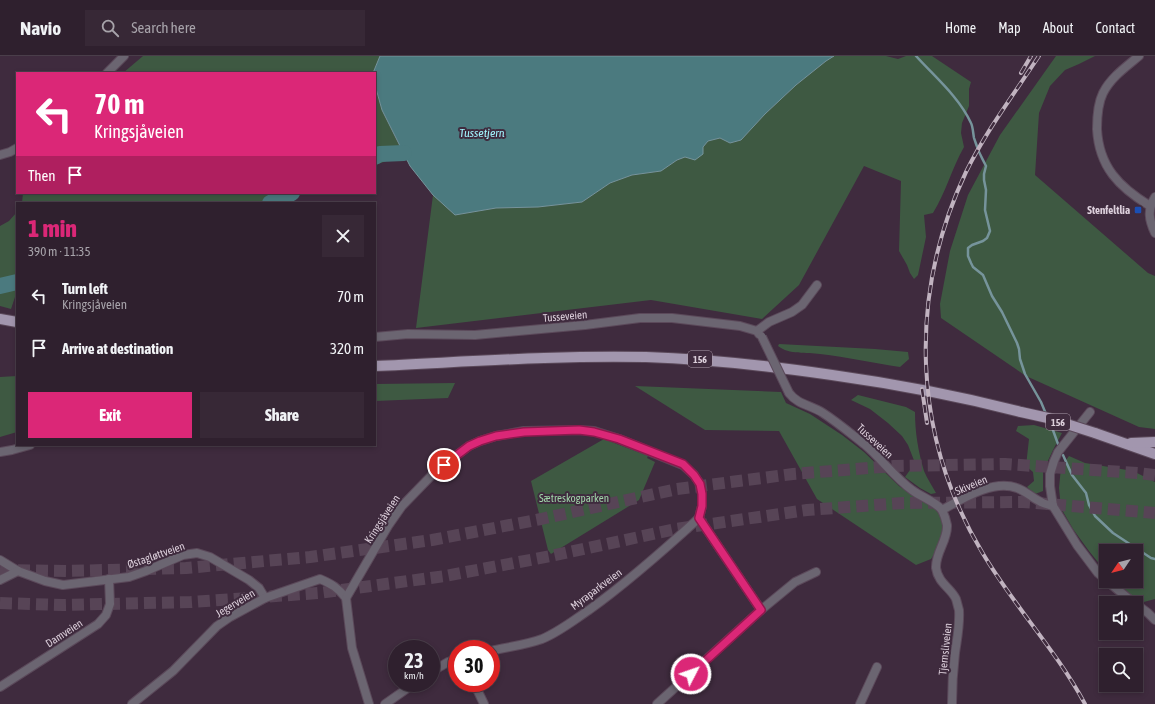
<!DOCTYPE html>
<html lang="en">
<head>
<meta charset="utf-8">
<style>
  :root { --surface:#2f202e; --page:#372836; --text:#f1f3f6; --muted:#a7a3aa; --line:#4a3e4a; --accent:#db2777 }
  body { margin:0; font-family:"Asap Condensed",sans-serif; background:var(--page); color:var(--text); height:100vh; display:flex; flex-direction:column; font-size:15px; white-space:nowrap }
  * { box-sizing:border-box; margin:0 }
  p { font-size:13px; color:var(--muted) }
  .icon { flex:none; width:22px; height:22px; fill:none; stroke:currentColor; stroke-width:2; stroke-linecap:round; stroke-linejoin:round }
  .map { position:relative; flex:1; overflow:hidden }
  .drawer { position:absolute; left:16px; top:146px; width:360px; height:244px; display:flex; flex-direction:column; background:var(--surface); border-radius:0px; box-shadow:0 2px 6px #0003,0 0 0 1px var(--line) }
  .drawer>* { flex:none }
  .guide { position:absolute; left:16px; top:16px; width:360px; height:122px; border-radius:0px; box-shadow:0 2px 6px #0003,0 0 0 1px var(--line); background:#db2777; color:#fff; overflow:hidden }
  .needle { width:26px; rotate:235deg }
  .fabs { position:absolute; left:1099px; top:488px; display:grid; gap:8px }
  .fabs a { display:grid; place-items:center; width:44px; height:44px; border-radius:0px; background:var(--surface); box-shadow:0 2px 6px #0003,0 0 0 1px var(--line); font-size:20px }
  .speed { position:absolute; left:388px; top:584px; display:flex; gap:8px; font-size:20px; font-weight:700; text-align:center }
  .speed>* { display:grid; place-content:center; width:52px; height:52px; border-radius:50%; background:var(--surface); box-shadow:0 2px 6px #0003,0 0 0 1px var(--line); line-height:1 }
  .speed small { font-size:10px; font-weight:400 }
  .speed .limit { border:6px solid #d22; background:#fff; color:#111 }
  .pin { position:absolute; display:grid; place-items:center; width:34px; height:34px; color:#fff; margin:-17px; border:2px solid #fff; border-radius:50%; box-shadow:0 1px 4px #0007 }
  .me { position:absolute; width:44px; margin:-22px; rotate:49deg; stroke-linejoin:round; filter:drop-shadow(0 0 3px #0008) }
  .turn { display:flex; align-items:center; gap:14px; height:84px; padding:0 12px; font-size:18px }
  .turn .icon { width:52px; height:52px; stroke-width:2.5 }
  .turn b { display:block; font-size:28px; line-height:34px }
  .then { display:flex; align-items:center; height:38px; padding:0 12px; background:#0003; gap:8px; font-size:15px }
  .round { display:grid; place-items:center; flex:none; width:42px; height:42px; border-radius:0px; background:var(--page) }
  .summary { display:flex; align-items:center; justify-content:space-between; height:68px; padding:0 12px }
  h1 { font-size:24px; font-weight:800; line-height:30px; color:var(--accent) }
  .button { display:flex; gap:8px; margin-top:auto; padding:8px 12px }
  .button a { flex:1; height:46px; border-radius:0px; background:var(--accent); color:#fff; font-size:16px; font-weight:800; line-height:46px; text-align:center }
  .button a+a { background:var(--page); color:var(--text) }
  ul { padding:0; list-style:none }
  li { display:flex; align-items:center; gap:12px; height:52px; padding:0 12px }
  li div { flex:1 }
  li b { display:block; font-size:15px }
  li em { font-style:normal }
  header { display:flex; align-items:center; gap:24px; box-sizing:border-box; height:56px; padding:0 20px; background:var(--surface); border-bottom:1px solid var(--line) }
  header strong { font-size:19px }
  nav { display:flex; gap:22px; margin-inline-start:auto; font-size:14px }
  .search { width:280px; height:36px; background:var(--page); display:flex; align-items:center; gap:10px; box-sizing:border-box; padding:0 14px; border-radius:0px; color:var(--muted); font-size:15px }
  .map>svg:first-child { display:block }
</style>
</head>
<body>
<header>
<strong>Navio</strong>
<div class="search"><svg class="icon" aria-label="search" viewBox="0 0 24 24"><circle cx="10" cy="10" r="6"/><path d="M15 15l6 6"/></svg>Search here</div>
<nav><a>Home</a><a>Map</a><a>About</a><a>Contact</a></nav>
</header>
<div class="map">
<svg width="1155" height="648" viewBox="0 0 1155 648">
  <rect width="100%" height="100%" fill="#3f2b3e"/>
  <!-- green -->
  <g fill="#3e5942">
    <polygon points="143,0 380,0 373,17 123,17"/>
    <path d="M834,0H886L898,3L906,0H932L971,26L969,33V50L962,67L961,77L964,91C952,112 946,136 933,157L924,159L926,181L918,219L914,223L910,217L907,209L899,195L901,125L864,110L799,229L762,263L651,244L416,272L433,139L455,159L496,152L538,151L582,146L610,127L632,119L661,115L677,104L685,101L703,91L708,85L720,82L730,87L741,84L765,58L796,29L826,5Z"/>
    <polygon points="1056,0 1095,0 1079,8 1065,14 1050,30 1039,57 1035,119 1148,217 1155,220 1155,373 1139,371 1026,320 941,262 940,248 950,195 968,139 1000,79"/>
    <polygon points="375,29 382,54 404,99 375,109"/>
    <polygon points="23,137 300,137 272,147 22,147"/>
    <polygon points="17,156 17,240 15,241 11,253 0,250 0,170 9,165"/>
    <path d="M779,288L875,293L908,296L909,303L900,311C874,307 847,301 820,298C807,296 789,299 778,290Z"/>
    <polygon points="17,320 17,376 0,381 0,321"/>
    <polygon points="455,327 448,342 375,345 375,328"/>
    <polygon points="635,330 781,336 786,347 810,358 842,379 864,396 899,430 918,443 932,450 942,461 942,475 938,492 931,503 916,509 817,443 779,375 705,374"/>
    <path d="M858,339L906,351L915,356C915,376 918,395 924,415C927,422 932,430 936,437L931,438L920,432L905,421L915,407L908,389L902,380L888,367L870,353L851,344Z"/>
    <polygon points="1034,369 1062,377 1053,394 1043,415 1043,435 1035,438 1027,431 1034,425 1033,416 1026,410 1029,383 1016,375 1018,370"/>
    <polygon points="604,383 648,400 647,402 655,406 639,444 551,498 548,494 531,425"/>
    <polygon points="1069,400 1085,407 1133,415 1155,426 1155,543 1140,547 1116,525 1136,525 1136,495 1106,495 1106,516 1089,495 1073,473 1061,452 1059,432 1061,411"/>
  </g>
  <!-- water -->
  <polygon fill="#4b7a7f" stroke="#76949b" points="380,0 834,0 826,5 796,29 765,58 741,84 730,87 720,82 708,85 703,91 703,98 695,104 685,101 677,104 661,115 632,119 610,127 582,146 538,151 496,152 455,159 433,139 410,110 382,54 375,29 375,17 373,17"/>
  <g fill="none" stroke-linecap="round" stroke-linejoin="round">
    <!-- stream -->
    <g stroke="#76949b" stroke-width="2.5">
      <path d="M916,0C935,21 959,41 971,67C973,71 973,77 974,82C977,92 981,101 986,110L984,118V124L986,134L985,154L990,175L987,182L983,185L972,189L968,192V200L971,207L973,211L983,219L992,240L1002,256L1017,287L1019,293L1020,303L1025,318L1041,346L1046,358"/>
      <polyline points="1050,366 1058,388"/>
      <polyline points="1063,399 1072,419 1086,437 1089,449 1095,460 1113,477 1151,502 1155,503"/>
    </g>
    <!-- river -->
    <g stroke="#4b7a7f" stroke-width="16">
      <polyline points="375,101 380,98 404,97"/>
      <polyline points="270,147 292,137"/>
      <polyline points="0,230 17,226"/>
    </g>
    <!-- motorway-tunnel -->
    <g stroke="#574456" stroke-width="12" stroke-dasharray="12 6" stroke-linecap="butt">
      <polyline points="0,514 66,515 186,512 310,501 432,484 541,463 677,433 793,418 894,410 1005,408 1138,417 1155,419"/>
      <polyline points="0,547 63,549 191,546 319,537 445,520 551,500 676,473 807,454 903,447 1023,446 1155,457"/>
    </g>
    <defs>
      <g id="minor">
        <path d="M1139,0C1126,11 1111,21 1103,37C1098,47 1097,62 1097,73C1099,111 1119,131 1150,150"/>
        <polyline points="107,17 124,0"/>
        <polyline points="0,99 10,96 17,92"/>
        <path d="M1155,141C1147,154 1149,164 1155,177"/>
        <polyline points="759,278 757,275 769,266 792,256 802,249 817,229"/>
        <polyline points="375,281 408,278 475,279 585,269 640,262 672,262 740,270 757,275"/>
        <path d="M789,337C798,349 811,349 823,357C837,366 850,377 864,388C881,402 894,421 912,434C921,441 935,445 942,454C944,458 946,464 947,469C948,484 935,497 936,512C938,527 951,532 956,543C957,546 958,551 959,554C960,569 957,583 955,597C953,614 952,631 952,648"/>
        <polyline points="1090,356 1058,396 1054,405 1050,418 1050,430 1053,450 1077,489 1098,517 1106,524"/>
        <polyline points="0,396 12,394 30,389"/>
        <path d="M942,454C962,443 993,423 1017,432C1026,435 1032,442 1041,446C1044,448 1049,449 1053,450"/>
        <polyline points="0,504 18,515 45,525 63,529 129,521 146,515 183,499 197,497 210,501 249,524 259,532 265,542"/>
        <polyline points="0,524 18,515"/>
        <polyline points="1107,525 1134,547"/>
        <polyline points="1136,548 1148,557 1155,564"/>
        <path d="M491,595C508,591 525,589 542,583C559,576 574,564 589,554C628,526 664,494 699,462"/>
        <polyline points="431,616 448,606 457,603"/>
        <polyline points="474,627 484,648"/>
        <polyline points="0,631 98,568 106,559 110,548 109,523"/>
        <path d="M132,648L173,615L217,570L230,561L265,542L320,523C332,528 338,532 346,542"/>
        <polyline points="369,648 352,592 346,542 388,470 402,450 432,419 457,399 469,390 480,385 496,380 524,375 579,374 594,375 619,383 683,409 694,419 700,428 702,438 702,450 699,462 761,554"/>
        <polyline points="385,648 415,627"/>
        <polyline points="657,648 761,554 795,526 816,516"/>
        <polyline points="860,648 877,611"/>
      </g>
      <g id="primary">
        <polyline points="0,263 17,266"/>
        <path d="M375,310C465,306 556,299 646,301C709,303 770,310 832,319C896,328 959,340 1021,356"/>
        <polyline points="1095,377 1155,398"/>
        <polyline points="1131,387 1155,386"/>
      </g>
    </defs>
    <!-- minor casing -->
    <use href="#minor" stroke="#5b495a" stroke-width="10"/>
    <!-- primary casing -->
    <use href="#primary" stroke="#5b495a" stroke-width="12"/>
    <!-- minor -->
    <use href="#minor" stroke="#6b6571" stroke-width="8"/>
    <!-- primary -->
    <use href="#primary" stroke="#a296ae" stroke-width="10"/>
    <defs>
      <g id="rail">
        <path d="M1039,0C1014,38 986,75 966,116C908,239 912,379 982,496C1013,549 1056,594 1085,648"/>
        <polyline points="1021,17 1031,0"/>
        <polyline points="922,333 927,367"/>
      </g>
    </defs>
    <!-- rail casing -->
    <use href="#rail" stroke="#c1b3c0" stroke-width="4"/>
    <!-- rail -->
    <use href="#rail" stroke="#3f2b3e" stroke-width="2.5" stroke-dasharray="8" stroke-linecap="butt"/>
    <defs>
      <polyline id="minor-bridge" points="762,281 789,337"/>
      <polyline id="primary-bridge" points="1021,356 1048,362 1095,377"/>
    </defs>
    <!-- minor-bridge casing -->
    <use href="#minor-bridge" stroke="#5b495a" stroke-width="10" stroke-linecap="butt"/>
    <!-- primary-bridge casing -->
    <use href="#primary-bridge" stroke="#5b495a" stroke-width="12" stroke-linecap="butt"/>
    <!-- minor-bridge -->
    <use href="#minor-bridge" stroke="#6b6571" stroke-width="8"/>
    <!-- primary-bridge -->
    <use href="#primary-bridge" stroke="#a296ae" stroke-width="10"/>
  </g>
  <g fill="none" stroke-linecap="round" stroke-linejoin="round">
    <defs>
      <polyline id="route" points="444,409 469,390 480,385 496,380 524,376 579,374 594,376 619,383 683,408 694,419 700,428 702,438 702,450 699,462 761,554 691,618"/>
    </defs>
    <!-- route casing -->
    <use href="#route" stroke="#8e194d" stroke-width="10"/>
    <!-- route -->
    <use href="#route" stroke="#db2777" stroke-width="7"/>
  </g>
  <!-- markers -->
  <rect fill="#1a4fb4" stroke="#3f2b3e" stroke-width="1.5" x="1134" y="150" width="8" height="8" rx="2"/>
  <g text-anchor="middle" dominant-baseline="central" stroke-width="4" stroke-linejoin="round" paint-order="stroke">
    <!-- shield labels -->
    <g fill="#3f2b3e" stroke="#ad9eac" stroke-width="1">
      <rect x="688" y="295" width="24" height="16" rx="3"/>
      <rect x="1046" y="358" width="24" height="16" rx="3"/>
    </g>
    <g font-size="10" font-weight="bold" fill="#dccfdb">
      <text x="700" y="303">156</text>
      <text x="1058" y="366">156</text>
    </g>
    <!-- poi labels -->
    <g font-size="11" font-weight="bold" fill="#dccfdb" stroke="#3f2b3e" text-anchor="end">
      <text x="1130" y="154">Stenfeltlia</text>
    </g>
    <!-- street labels -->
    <g font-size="11" fill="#dccfdb" stroke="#3f2b3e">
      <text transform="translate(565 260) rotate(-5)">Tusseveien</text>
      <text transform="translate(875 385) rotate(43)">Tusseveien</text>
      <text transform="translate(971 429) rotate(-23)">Skiveien</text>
      <text transform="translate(382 463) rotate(-57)">Kringsjåveien</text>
      <text transform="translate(156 499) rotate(-19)">Østagløttveien</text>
      <text transform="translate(596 533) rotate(-37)">Myraparkveien</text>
      <text transform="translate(235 547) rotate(-31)">Jegerveien</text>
      <text transform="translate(64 577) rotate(-33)">Damveien</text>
      <text transform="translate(945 593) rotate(-84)">Tjernsliveien</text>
    </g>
    <!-- park labels -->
    <g font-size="11" fill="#a0d5a9" stroke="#3f2b3e">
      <text x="574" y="442">Sætreskogparken</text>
    </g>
    <!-- water labels -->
    <g font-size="12" font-style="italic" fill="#a1f5fe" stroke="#3f2b3e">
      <text x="482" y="77">Tussetjern</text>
    </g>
  </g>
</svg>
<div class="fabs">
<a><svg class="needle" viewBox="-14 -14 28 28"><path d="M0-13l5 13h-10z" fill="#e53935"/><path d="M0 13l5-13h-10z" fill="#a7a3aa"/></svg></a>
<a><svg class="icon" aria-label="sound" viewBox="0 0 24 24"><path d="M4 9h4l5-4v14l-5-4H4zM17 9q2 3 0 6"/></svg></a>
<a><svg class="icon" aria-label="search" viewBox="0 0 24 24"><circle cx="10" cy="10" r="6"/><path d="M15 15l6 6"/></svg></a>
</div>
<div class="speed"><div>23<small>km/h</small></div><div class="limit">30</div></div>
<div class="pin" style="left:444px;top:409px;background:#d93025"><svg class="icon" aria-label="arrive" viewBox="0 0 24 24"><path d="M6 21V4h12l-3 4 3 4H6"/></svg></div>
<svg class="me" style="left:691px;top:618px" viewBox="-20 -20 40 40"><circle r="17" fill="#db2777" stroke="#fff" stroke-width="3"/><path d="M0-11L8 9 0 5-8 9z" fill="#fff"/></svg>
<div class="guide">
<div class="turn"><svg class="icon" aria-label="left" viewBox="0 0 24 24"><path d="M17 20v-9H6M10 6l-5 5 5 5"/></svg><div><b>70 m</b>Kringsjåveien</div></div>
<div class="then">Then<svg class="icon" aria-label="arrive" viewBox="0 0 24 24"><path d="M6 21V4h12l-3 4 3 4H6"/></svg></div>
</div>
<section class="drawer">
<div class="summary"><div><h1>1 min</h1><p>390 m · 11:35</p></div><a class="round"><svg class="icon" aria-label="close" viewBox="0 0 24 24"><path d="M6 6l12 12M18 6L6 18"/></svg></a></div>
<ul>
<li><svg class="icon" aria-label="left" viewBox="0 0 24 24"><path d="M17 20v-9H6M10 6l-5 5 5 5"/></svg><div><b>Turn left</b><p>Kringsjåveien</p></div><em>70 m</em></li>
<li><svg class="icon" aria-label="arrive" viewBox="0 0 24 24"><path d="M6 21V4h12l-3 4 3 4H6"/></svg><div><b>Arrive at destination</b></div><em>320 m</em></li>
</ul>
<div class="button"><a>Exit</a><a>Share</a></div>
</section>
</div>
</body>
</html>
